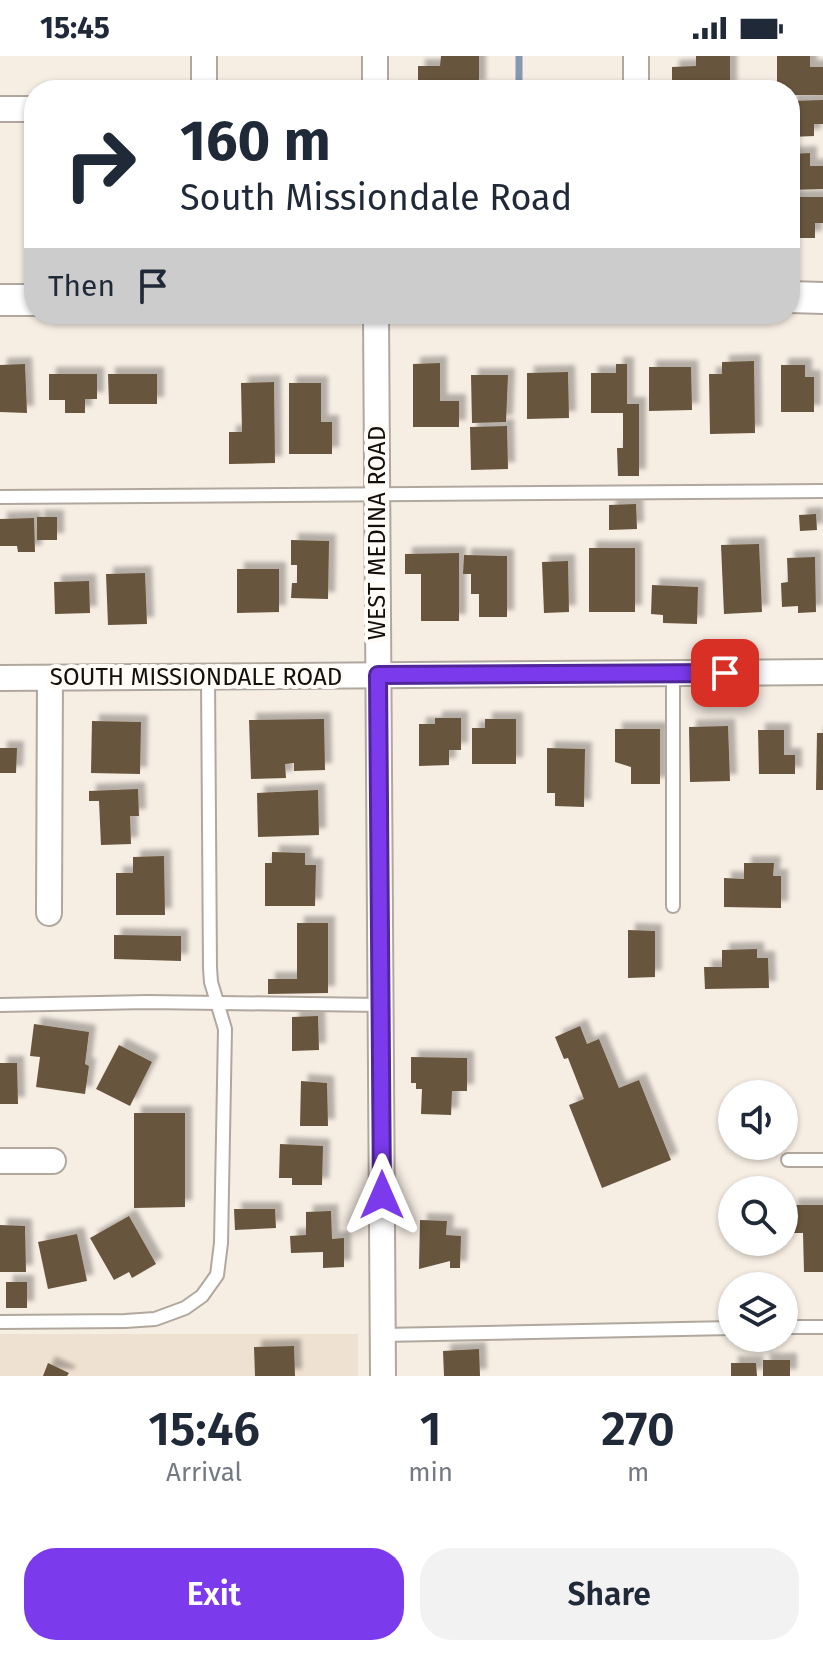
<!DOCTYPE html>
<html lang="en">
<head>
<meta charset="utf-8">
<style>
  :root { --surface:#fff; --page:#f2f2f3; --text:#1f2937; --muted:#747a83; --accent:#7c3aed }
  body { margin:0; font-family:"Fira Sans",sans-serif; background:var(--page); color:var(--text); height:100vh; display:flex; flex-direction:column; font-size:30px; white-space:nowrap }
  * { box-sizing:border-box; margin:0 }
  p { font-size:26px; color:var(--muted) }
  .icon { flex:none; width:44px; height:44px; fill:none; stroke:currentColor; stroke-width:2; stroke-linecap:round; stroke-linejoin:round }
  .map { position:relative; height:1320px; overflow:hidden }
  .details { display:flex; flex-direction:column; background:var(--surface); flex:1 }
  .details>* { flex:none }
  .top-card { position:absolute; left:24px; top:24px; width:776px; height:244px; border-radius:32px; box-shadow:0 2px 6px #0004; background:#fff; color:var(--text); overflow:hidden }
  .tools { position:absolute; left:718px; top:1024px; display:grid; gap:16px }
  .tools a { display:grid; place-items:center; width:80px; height:80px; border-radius:50%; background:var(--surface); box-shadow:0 2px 6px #0004; font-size:40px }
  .pin { position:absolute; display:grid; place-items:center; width:68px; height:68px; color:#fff; margin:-34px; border-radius:16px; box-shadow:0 4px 12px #0006 }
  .me { position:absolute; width:88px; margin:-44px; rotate:0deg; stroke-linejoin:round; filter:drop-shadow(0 0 6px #0008) }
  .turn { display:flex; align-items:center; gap:28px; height:168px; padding:0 24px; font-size:36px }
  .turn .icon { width:104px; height:104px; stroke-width:2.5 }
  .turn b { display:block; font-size:56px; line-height:68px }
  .then { display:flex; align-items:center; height:76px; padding:0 24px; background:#0003; gap:16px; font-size:30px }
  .eta { display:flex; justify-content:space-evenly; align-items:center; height:136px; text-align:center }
  .eta b { font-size:48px; font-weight:600; line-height:56px }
  .button { display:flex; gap:16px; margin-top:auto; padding:16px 24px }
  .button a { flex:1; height:92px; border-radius:32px; background:var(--accent); color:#fff; font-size:32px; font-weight:600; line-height:92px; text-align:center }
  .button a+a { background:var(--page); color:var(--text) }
  .status { display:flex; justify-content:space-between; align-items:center; height:56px; padding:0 40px; background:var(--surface); direction:ltr }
  .status svg { height:22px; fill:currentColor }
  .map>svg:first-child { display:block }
</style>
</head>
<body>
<div class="status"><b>15:45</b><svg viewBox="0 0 49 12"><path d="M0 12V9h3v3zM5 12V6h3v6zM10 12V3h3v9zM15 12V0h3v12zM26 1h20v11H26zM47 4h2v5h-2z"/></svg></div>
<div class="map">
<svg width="823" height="1320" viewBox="0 0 823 1320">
  <defs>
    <filter id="shadow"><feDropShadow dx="7" dy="-7" stdDeviation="2" flood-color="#0004"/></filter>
  </defs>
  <rect width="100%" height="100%" fill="#f6ede3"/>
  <!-- built -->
  <rect fill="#efe1d1" x="0" y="1278" width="358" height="42"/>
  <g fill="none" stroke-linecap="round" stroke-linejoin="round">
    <!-- stream -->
    <polyline stroke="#8797b2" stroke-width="7" points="519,0 519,34"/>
  </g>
  <!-- building -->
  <g fill="#68543c" filter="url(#shadow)">
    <polygon points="441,0 479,0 479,32 418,30 418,10 440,10"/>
    <polygon points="696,0 730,0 730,33 672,33 672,11 696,10"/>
    <polygon points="777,0 810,0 810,11 823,11 823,39 790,39 790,34 777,34"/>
    <polygon points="823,44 823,68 814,68 814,80 790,81 790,45"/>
    <polygon points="810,97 810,110 823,110 823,133 790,134 790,98"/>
    <polygon points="790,141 823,141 823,167 815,167 815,182 790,182"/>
    <polygon points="754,305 755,377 710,378 709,318 722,318 722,306"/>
    <polygon points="440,307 440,345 459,345 459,371 413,371 413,308"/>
    <polygon points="25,308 27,357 0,356 0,309"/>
    <polygon points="616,308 627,308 627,348 639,348 639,420 618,420 617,392 623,392 623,357 591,357 591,317 616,317"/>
    <polygon points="781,309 805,309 805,321 814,321 814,356 781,356"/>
    <polygon points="649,311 691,311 692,354 649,355"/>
    <polygon points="568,316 569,362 527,363 527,317"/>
    <polygon points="49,318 97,318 97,343 85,343 85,357 65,357 65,344 49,344"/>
    <polygon points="108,318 157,318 157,348 109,348"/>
    <polygon points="471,319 508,319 506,366 472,367"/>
    <polygon points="274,326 275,407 229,408 229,376 242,376 241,327"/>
    <polygon points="289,327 321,327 321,366 332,366 332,398 289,398"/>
    <polygon points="507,370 508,413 471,414 470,371"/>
    <polygon points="636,448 637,473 609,474 609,449"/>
    <polygon points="816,458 817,474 800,475 799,459"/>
    <rect x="37" y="461" width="20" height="23"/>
    <polygon points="34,462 35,496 18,496 17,490 0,490 0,463"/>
    <polygon points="291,484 329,485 328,543 291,542 292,527 297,527 297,509 291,509"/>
    <polygon points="759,488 762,556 724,558 721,489"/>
    <rect x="589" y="492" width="46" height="64"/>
    <polygon points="459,497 459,565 421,565 421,518 405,518 405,498"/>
    <polygon points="464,499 507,500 507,561 479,561 479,538 471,538 471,518 463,518"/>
    <polygon points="815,501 816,556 798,557 798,550 782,551 781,527 788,526 787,502"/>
    <polygon points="568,505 569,556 544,557 542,506"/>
    <polygon points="237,513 279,513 279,556 237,557"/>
    <polygon points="145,517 147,568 108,569 106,518"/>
    <polygon points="89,525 90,557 55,558 54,526"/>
    <polygon points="652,529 698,531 697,568 663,567 663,559 651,558"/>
    <polygon points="435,662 461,662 461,694 449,694 449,709 419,710 419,668 435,668"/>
    <polygon points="324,663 325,714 294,715 294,707 285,708 286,722 251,723 249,664"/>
    <polygon points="485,663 516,663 516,708 472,708 472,672 485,672"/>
    <polygon points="92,665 141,666 140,718 91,717"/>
    <polygon points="728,670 730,725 690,726 689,671"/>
    <polygon points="615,673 660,673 660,728 631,728 631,711 615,706"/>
    <polygon points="758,674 784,674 784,699 795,699 795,718 759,718"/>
    <polygon points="817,677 823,677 823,734 816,734"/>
    <polygon points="0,692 17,692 16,717 0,717"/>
    <polygon points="547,692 585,693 584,751 555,750 555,737 547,737"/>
    <polygon points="138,733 139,760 130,760 131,788 101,789 99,745 89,745 89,735"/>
    <polygon points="318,734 319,779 258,781 257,737"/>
    <polygon points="272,796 305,797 305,809 316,809 315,850 265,850 265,807 272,807"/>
    <polygon points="164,800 165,859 116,859 116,817 133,817 133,801"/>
    <polygon points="744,807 774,807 773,820 781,820 781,852 724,851 724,822 744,823"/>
    <polygon points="297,867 328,867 328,937 268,938 268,923 297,923"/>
    <polygon points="628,874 655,875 655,921 628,922"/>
    <polygon points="114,879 181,880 181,905 114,903"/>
    <polygon points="757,893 757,902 768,902 769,932 705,933 704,911 722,911 722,894"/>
    <polygon points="318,960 319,994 292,995 292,961"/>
    <polygon points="34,968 89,976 85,1008 89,1010 85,1038 36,1031 40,1001 30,1000"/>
    <polygon points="580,970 587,988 599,983 619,1032 639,1024 671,1104 602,1132 569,1049 584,1043 568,1002 564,1003 555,981"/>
    <polygon points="119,989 152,1006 130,1050 96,1033"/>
    <polygon points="411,1001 467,1002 467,1035 452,1035 451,1059 421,1058 422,1033 416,1033 416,1027 411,1027"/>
    <polygon points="0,1007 17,1007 18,1048 0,1048"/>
    <polygon points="301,1025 327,1027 328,1070 300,1070"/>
    <polygon points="134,1057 185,1057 185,1151 134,1152"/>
    <polygon points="280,1088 323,1090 322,1129 292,1129 292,1122 279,1122"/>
    <polygon points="791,1149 823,1149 823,1216 804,1216 803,1177 791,1177"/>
    <polygon points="234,1153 275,1153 276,1172 235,1174"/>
    <polygon points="331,1155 332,1183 344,1182 344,1211 323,1212 323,1196 291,1197 290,1180 306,1179 306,1156"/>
    <polygon points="129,1160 156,1208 132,1222 129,1216 114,1224 90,1182"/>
    <polygon points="420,1164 447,1165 446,1179 461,1180 460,1212 450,1212 450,1205 419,1213"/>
    <polygon points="0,1169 25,1170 26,1216 0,1216"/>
    <polygon points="77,1178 87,1225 48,1233 38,1186"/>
    <rect x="6" y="1226" width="21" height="26"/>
    <polygon points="294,1290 295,1320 255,1320 254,1291"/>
    <polygon points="479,1293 480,1320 444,1320 443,1295"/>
    <rect x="763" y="1304" width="27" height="16"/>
    <polygon points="48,1307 69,1317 67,1320 43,1320"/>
    <polygon points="731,1307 756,1307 757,1320 731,1320"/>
  </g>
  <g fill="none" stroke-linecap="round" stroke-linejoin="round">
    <defs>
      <g id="service">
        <polyline points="0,441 823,435"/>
        <polyline points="673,617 673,850"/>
        <polyline points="0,949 147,946 381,949"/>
        <polyline points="788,1104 823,1104"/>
        <polyline points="0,1266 125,1265 155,1263 166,1259 185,1252 202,1240 217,1219 221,1187 225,973 211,926 210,912 208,621"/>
        <polyline points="784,1271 823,1271"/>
        <polyline points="383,1279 732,1272"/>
      </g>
      <g id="minor">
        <polyline points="204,0 204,34"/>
        <polyline points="375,0 375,34"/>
        <polyline points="636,0 636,34"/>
        <polyline points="0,53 34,53"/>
        <polyline points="376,258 383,1320"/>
        <polyline points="0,622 823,616"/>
        <polyline points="49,857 50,622"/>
        <polyline points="0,1105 53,1105"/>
      </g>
      <g id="tertiary">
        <polyline points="790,241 823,242"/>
        <polyline points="0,244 34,244"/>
      </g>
    </defs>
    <!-- service casing -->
    <use href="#service" stroke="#b0a89e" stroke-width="16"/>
    <!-- minor casing -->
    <use href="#minor" stroke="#b0a89e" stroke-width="28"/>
    <!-- tertiary casing -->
    <use href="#tertiary" stroke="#b0a89e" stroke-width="34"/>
    <!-- service -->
    <use href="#service" stroke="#fff" stroke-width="12"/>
    <!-- minor -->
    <use href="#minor" stroke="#fff" stroke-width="24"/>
    <!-- tertiary -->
    <use href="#tertiary" stroke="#fff" stroke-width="30"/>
  </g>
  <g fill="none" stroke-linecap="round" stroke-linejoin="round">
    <defs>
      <polyline id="route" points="382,1139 378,619 725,617"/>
    </defs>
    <!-- route casing -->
    <use href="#route" stroke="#51269a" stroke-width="20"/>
    <!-- route -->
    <use href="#route" stroke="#7c3aed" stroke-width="14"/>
  </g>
  <g text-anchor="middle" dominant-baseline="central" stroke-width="8" stroke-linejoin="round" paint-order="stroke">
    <!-- street labels -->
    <g font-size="24" fill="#120f0c" stroke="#fffbf7">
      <text transform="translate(377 477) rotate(-90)">WEST MEDINA ROAD</text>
      <text x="196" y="621">SOUTH MISSIONDALE ROAD</text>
    </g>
  </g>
</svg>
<div class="tools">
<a><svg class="icon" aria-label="sound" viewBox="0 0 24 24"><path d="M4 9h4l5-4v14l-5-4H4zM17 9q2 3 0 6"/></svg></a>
<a><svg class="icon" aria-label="search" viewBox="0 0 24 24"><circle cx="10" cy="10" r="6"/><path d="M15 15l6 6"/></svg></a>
<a><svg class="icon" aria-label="layers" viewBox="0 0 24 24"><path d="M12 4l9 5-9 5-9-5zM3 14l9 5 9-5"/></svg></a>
</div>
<div class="pin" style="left:725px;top:617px;background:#d93025"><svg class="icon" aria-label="arrive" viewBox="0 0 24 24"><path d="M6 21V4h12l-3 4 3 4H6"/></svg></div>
<svg class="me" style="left:382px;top:1139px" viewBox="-20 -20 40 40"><path d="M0-17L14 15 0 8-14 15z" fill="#7c3aed" stroke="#fff" stroke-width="4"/></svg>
<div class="top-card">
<div class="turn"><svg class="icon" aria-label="right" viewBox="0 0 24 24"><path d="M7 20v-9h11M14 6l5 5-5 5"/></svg><div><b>160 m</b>South Missiondale Road</div></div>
<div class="then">Then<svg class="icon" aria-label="arrive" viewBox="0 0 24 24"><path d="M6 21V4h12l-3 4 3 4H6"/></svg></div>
</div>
</div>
<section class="details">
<div class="eta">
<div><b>15:46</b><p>Arrival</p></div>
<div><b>1</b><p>min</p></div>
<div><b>270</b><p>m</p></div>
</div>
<div class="button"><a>Exit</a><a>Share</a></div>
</section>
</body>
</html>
